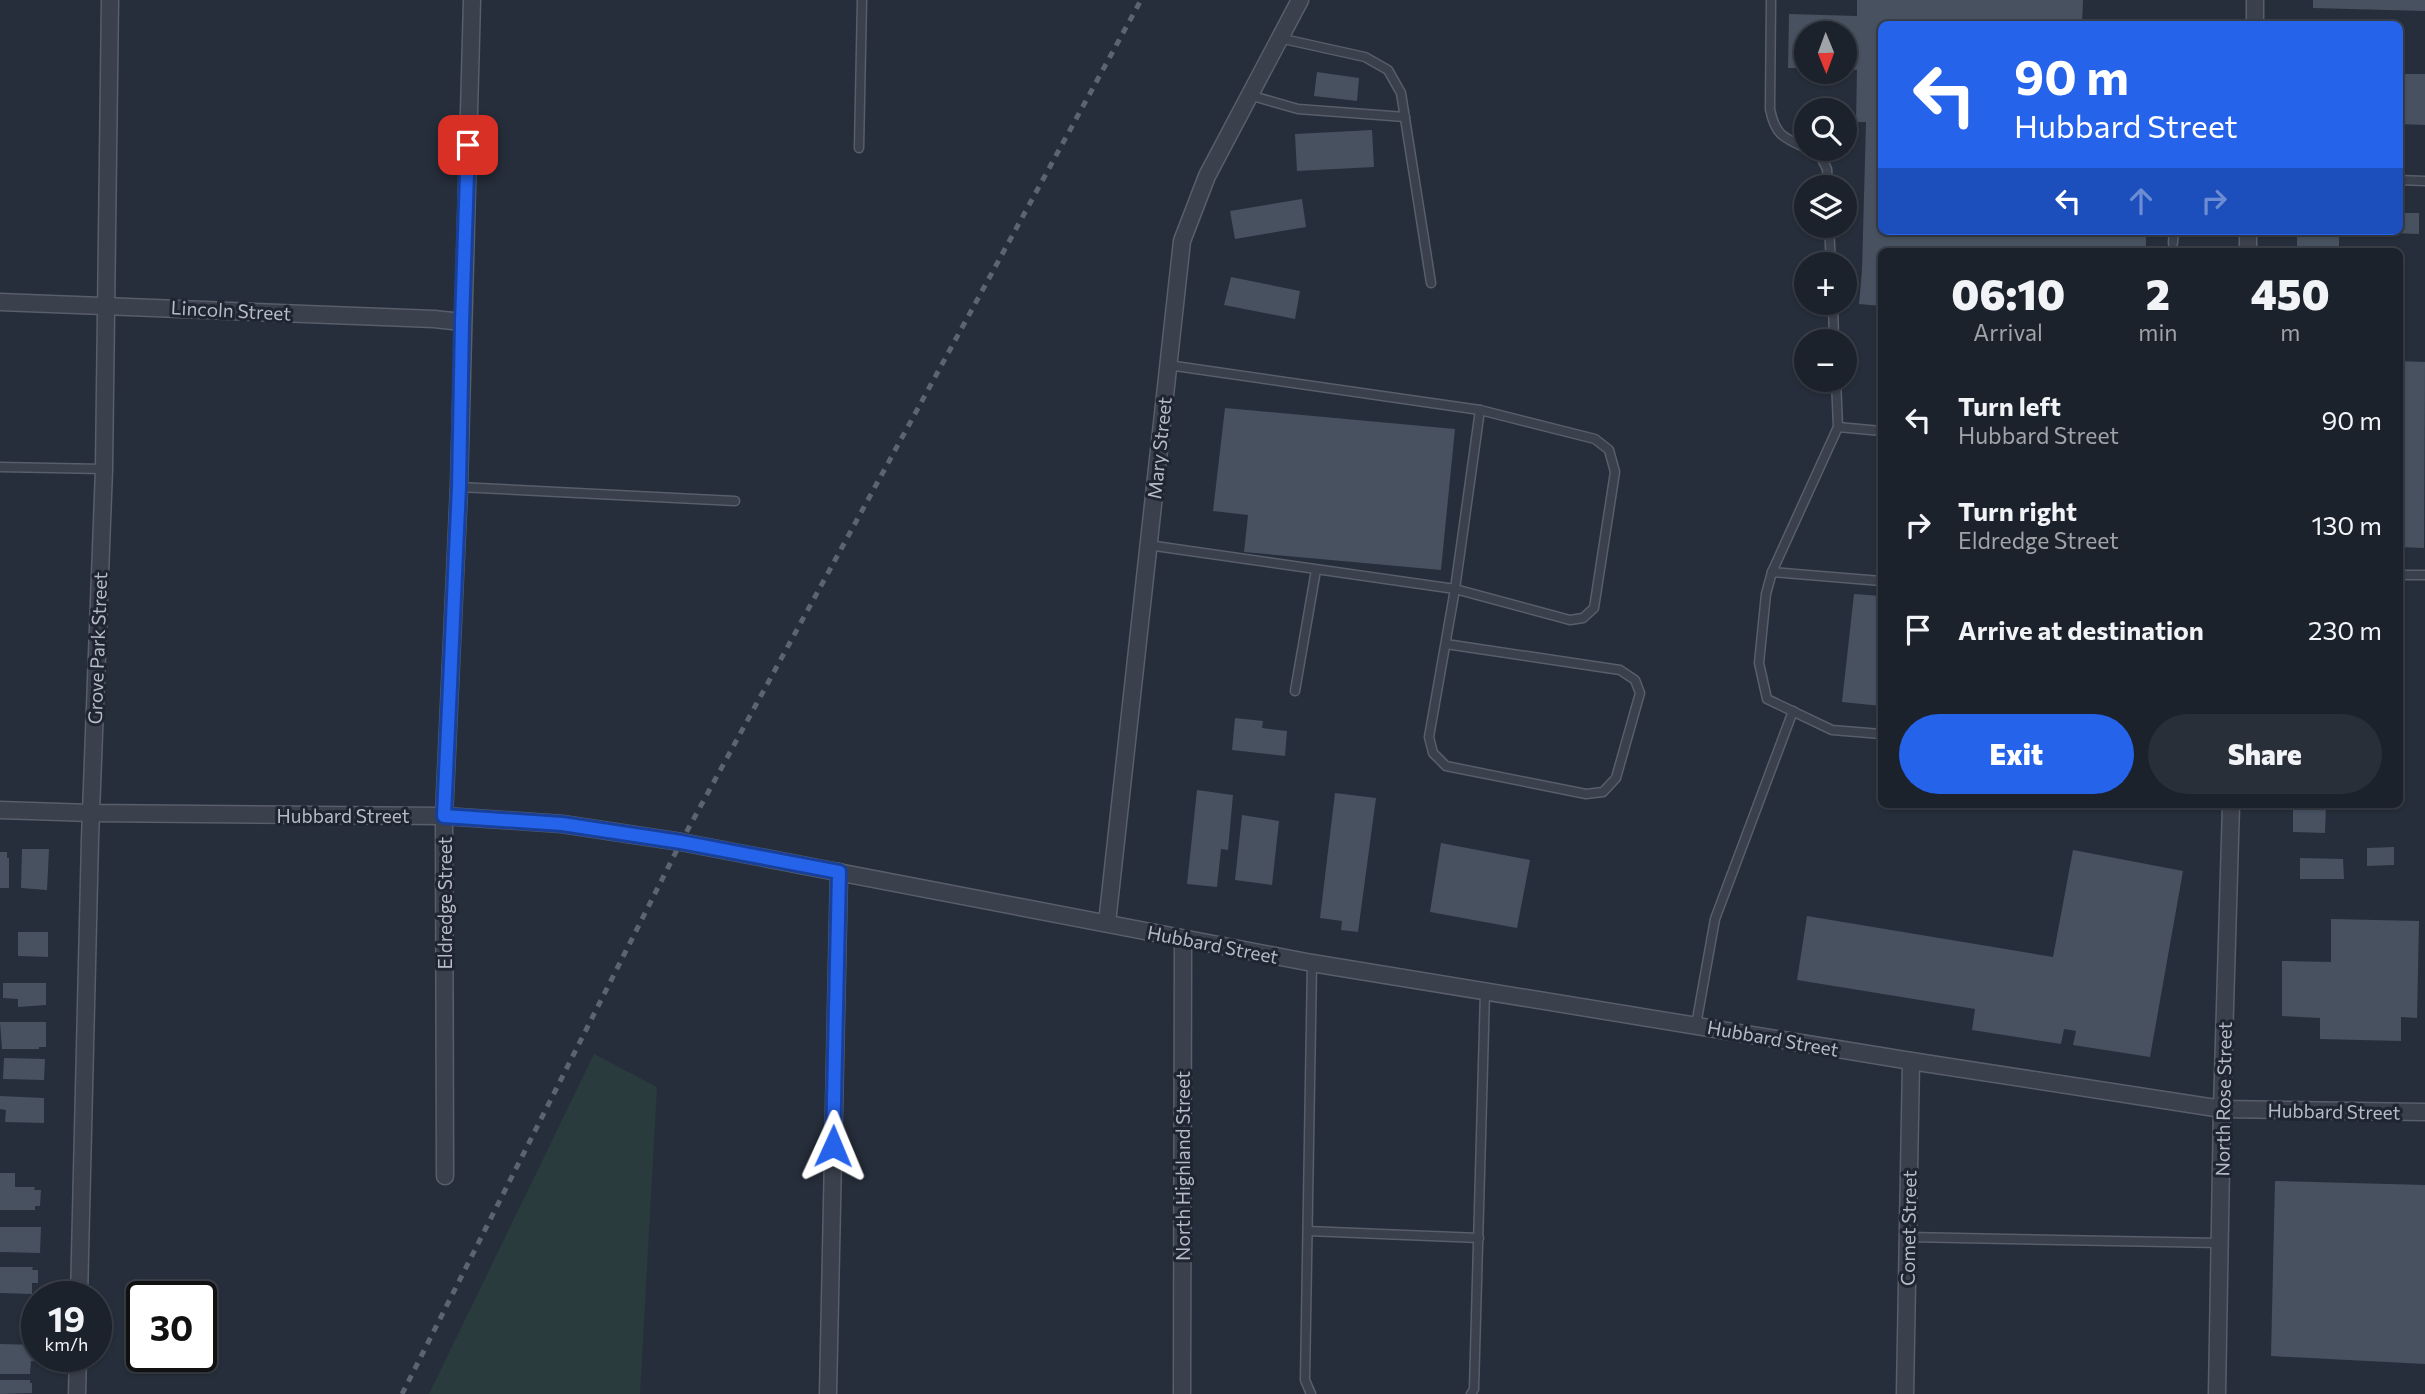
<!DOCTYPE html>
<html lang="en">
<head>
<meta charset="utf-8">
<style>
  :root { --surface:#1c222c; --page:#292f38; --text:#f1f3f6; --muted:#a0a4a9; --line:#3a3f48; --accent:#2563eb }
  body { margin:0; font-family:Commissioner,sans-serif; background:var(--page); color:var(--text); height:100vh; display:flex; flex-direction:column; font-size:26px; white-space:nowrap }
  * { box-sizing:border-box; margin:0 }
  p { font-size:23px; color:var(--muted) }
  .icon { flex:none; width:38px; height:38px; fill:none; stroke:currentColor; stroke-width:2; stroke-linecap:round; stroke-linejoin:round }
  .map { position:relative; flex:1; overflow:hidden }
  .panel { position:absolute; left:1878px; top:248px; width:525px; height:560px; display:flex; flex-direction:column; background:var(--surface); border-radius:10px; box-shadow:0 2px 5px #0004,0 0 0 2px var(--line) }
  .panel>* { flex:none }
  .hud { position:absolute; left:1878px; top:21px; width:525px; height:214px; border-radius:10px; box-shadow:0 2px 5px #0004,0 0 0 2px var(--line); background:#2563eb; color:#fff; overflow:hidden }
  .needle { width:46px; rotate:179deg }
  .controls { position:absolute; left:1794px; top:21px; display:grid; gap:14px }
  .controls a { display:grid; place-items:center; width:63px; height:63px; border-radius:50%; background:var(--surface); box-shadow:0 2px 5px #0004,0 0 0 2px var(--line); font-size:35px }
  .speed { position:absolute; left:21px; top:1281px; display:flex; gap:14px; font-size:35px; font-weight:700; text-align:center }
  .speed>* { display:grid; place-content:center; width:91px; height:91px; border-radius:50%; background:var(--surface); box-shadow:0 2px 5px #0004,0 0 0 2px var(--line); line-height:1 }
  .speed small { font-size:18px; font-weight:400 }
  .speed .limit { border:4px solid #111; border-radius:10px; background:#fff; color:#111 }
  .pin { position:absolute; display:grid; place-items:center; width:60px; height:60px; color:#fff; margin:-30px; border-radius:14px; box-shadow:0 4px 10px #0006 }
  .me { position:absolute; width:77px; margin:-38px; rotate:1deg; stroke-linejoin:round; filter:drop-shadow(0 0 5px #0008) }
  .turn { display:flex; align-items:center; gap:24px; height:147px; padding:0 21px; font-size:32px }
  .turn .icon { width:91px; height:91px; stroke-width:2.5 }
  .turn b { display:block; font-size:49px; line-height:60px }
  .lanes { display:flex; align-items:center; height:66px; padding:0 21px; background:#0003; justify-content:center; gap:35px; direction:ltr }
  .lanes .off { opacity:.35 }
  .eta { display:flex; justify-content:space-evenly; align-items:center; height:119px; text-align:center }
  .eta b { font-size:42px; font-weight:800; line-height:49px }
  .action { display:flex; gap:14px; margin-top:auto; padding:14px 21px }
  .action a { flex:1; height:80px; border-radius:42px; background:var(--accent); color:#fff; font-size:28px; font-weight:800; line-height:80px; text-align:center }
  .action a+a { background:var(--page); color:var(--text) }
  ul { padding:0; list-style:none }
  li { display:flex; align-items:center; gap:21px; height:105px; padding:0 21px }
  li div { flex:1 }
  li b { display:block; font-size:26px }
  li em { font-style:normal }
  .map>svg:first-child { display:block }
</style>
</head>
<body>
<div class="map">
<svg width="2425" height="1394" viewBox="0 0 2425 1394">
  <rect width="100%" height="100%" fill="#262e3b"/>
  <!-- green -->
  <polygon fill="#293b3d" points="594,1054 657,1087 640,1394 429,1394"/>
  <!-- building -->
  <g fill="#475160">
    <polygon points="1857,0 2083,0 2082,24 1881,24 1881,231 2146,231 2146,252 1881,252 1881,306 1859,304 1862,270 1866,122 1856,122 1857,70 1844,69 1844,33 1806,33 1806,68 1788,68 1789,14 1857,16"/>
    <polygon points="2313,0 2425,0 2425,11 2313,8"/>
    <polygon points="1317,72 1359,78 1357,101 1314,96"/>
    <polygon points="2399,74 2425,74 2425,125 2399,124"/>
    <polygon points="1372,130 1374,167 1297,171 1295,134"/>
    <polygon points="1302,199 1306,227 1235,239 1230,211"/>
    <polygon points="2399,213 2419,213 2419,234 2391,233 2391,231 2399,231"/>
    <polygon points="2297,231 2339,231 2339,247 2297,246"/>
    <polygon points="1231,277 1300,291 1295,319 1224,305"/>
    <polygon points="2399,361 2425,362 2424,548 2399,547"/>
    <polygon points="1225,408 1455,429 1441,570 1244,552 1248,515 1213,511"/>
    <polygon points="1854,594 1881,596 1881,706 1842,702"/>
    <polygon points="1235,718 1263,721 1262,728 1287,731 1285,756 1232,750"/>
    <polygon points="1197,790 1233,795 1228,850 1221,849 1217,887 1187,884"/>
    <polygon points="1335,793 1376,798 1358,932 1341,930 1342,921 1320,918"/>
    <polygon points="2293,805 2326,805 2325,833 2293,832"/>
    <polygon points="1242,815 1279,821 1272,885 1235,880"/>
    <polygon points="1441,843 1530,860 1517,928 1430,912"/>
    <polygon points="2394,847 2394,865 2367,866 2367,848"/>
    <polygon points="22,849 49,849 47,890 21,888"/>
    <polygon points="2073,850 2183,871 2150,1057 2073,1045 2076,1031 2064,1029 2061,1044 1972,1030 1975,1009 1797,980 1807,916 2053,957"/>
    <polygon points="0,852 7,852 7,858 9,858 9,888 0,888"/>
    <polygon points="2300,858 2343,859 2344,879 2300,879"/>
    <polygon points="2331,919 2419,921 2417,1018 2401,1017 2401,1041 2320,1039 2320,1018 2282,1016 2282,961 2331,962"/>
    <polygon points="18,932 48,932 48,957 18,956"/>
    <polygon points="3,983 46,983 46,1005 18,1007 18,999 3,998"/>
    <polygon points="0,1022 46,1022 46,1047 39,1047 39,1049 2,1049"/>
    <polygon points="4,1058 45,1059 44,1080 3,1079"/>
    <polygon points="0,1096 44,1098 44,1123 5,1122 6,1110 0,1109"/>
    <polygon points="0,1173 15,1173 15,1187 35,1187 34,1190 41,1190 40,1206 35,1206 35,1210 0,1210"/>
    <polygon points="2275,1181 2425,1185 2425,1364 2271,1356"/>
    <polygon points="0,1227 41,1227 40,1253 0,1252"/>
    <polygon points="0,1267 33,1267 32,1270 38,1270 38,1283 32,1283 32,1294 0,1293"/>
    <polygon points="0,1344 36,1345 36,1361 31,1361 30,1374 0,1374"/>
    <polygon points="0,1380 30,1380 30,1383 32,1383 32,1393 0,1394"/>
  </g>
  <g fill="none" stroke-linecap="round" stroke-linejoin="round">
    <defs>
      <g id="lane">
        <path d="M1771,0L1770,109C1775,135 1784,138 1806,148"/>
        <polyline points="1279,38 1365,57 1388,70 1401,93 1431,283"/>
        <polyline points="1249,95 1298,109 1405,117"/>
        <polyline points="859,148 862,0"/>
        <polyline points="1807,149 1820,155 1827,169 1828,187"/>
        <polyline points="2399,180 2425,181"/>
        <polyline points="1829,226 1831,264"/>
        <polyline points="2173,243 2174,231"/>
        <polyline points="1833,303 1834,341"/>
        <polyline points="1836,380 1838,427"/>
        <polyline points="0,467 104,469"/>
        <polyline points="459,487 735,501"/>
        <polyline points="1148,545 1455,589 1480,410 1168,365"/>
        <polyline points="1772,572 1838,427 1881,431"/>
        <polyline points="2399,575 2425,575"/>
        <polyline points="1881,581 1772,572 1766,594 1759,663 1767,699 1832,730 1881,734"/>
        <polyline points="1446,644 1620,670 1635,680 1640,693 1616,778 1603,792 1586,794 1446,766 1433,753 1429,737 1455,589 1570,620 1583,618 1594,608 1615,472 1609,450 1595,439 1480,410"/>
        <polyline points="1295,691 1316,570"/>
        <polyline points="1696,1025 1715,919 1793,711"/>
        <polyline points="1308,1231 1479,1238"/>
        <polyline points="1908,1237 2220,1243"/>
        <polyline points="1311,1394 1305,1380 1312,963"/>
        <polyline points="1471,1394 1474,1389 1485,992"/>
      </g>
      <g id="street">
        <polyline points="2255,24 2255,0"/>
        <polyline points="2248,252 2248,231"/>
        <polyline points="0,302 434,319 462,322"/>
        <polyline points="0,810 91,813 444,816 562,824 681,842 1312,963 1911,1061 2222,1109 2425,1112"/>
        <polyline points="1107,923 1182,241 1207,176 1300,0"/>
        <polyline points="445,1176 444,816 459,487 472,0"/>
        <polyline points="79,1297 90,839 104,469 110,0"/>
        <polyline points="77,1394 78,1356"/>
        <polyline points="828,1394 839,872"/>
        <polyline points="1182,1394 1183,939"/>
        <polyline points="1905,1394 1911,1061"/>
        <polyline points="2217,1394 2222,1109 2231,805"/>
      </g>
    </defs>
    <!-- lane casing -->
    <use href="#lane" stroke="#585e6a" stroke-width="11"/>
    <!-- street casing -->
    <use href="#street" stroke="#585e6a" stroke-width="19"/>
    <!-- lane -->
    <use href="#lane" stroke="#3a404c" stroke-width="8"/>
    <!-- street -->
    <use href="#street" stroke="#3a404c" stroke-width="16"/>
    <!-- rail -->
    <polyline stroke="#5c6472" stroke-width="5" stroke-dasharray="7 7" stroke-linecap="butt" points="402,1394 681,842 1141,0"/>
  </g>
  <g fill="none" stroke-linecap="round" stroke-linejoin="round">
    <defs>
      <polyline id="route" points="468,145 462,322 459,487 444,816 562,824 681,842 839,872 833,1146"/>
    </defs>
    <!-- route casing -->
    <use href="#route" stroke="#184099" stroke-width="18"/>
    <!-- route -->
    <use href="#route" stroke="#2563eb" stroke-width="12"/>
  </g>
  <g text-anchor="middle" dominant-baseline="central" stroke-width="6" stroke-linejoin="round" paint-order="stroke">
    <!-- street labels -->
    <g font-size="19" fill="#b5bbc7" stroke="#1f2531">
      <text transform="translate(231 310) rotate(3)">Lincoln Street</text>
      <text transform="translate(1159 448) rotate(-84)">Mary Street</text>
      <text transform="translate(97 648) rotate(-88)">Grove Park Street</text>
      <text x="343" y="815">Hubbard Street</text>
      <text transform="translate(444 903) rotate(-90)">Eldredge Street</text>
      <text transform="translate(1213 944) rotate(11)">Hubbard Street</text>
      <text transform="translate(1773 1038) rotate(10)">Hubbard Street</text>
      <text transform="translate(2223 1099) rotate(-89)">North Rose Street</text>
      <text transform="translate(2334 1111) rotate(1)">Hubbard Street</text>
      <text transform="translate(1182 1166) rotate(-90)">North Highland Street</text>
      <text transform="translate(1908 1228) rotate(-89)">Comet Street</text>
    </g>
  </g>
</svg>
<div class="controls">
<a><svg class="needle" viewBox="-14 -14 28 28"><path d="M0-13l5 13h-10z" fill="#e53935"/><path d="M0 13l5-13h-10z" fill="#a0a4a9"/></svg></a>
<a><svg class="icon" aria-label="search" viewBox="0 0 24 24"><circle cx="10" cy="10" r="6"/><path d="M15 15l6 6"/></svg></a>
<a><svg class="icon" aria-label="layers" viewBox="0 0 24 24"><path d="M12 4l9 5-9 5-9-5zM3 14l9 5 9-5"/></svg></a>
<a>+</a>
<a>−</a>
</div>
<div class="speed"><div>19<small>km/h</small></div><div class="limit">30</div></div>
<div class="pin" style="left:468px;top:145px;background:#d93025"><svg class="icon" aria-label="arrive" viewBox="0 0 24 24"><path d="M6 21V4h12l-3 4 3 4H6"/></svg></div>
<svg class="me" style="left:833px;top:1146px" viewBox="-20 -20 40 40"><path d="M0-17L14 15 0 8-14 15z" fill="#2563eb" stroke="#fff" stroke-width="4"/></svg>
<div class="hud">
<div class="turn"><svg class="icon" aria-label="left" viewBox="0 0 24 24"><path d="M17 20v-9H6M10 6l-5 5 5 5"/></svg><div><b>90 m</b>Hubbard Street</div></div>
<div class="lanes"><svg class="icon" aria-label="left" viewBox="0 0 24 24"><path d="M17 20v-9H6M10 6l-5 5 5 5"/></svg><svg class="icon off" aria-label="ahead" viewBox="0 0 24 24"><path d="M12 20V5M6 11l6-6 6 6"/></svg><svg class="icon off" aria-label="right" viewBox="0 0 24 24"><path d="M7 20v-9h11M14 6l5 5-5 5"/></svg></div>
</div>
<section class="panel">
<div class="eta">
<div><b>06:10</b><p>Arrival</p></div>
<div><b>2</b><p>min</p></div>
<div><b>450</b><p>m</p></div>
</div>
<ul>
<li><svg class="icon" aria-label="left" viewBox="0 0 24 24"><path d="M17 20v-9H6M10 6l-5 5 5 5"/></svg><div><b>Turn left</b><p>Hubbard Street</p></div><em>90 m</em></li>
<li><svg class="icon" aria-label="right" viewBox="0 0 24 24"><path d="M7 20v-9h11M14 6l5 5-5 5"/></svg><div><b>Turn right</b><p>Eldredge Street</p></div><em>130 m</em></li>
<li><svg class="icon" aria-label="arrive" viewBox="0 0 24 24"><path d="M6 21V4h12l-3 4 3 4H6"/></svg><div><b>Arrive at destination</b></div><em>230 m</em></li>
</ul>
<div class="action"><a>Exit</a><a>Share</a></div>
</section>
</div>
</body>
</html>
